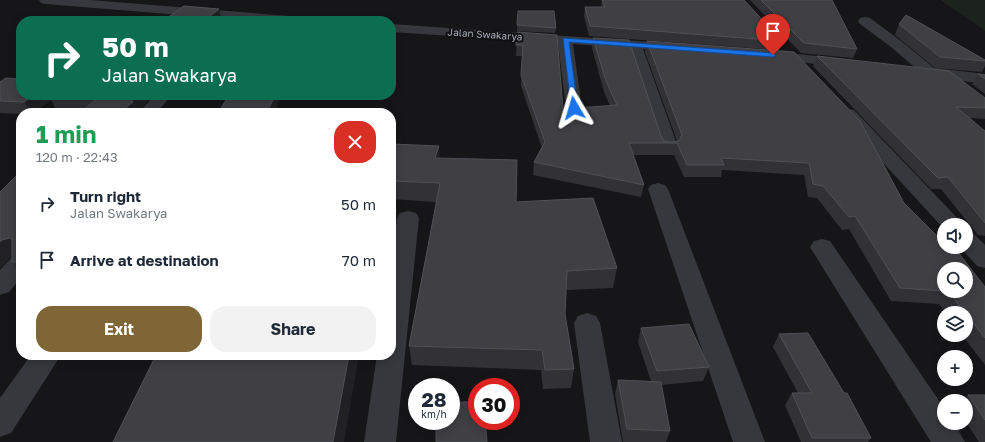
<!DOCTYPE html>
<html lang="en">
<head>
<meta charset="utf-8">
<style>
  :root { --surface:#fff; --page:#f2f2f3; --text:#1f2937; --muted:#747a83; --accent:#7e6636 }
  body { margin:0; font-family:"Golos Text",sans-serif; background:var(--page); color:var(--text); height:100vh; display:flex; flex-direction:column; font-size:15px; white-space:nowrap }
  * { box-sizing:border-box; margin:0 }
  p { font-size:13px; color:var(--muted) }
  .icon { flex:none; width:22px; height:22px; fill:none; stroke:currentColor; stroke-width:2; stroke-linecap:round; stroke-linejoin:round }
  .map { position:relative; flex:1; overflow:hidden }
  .panel { position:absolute; left:16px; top:108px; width:380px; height:252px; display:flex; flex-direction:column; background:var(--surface); border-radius:16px; box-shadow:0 2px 10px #0003 }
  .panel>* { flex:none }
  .top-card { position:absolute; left:16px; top:16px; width:380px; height:84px; border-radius:16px; box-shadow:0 2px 10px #0003; background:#0b6e4f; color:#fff; overflow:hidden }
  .tools { position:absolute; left:937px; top:218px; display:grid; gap:8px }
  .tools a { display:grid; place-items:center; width:36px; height:36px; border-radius:50%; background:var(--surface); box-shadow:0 2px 10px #0003; font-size:20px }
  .speed { position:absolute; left:408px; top:378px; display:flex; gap:8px; font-size:20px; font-weight:700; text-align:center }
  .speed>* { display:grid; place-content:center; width:52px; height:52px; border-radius:50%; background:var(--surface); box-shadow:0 2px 10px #0003; line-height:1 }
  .speed small { font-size:10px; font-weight:400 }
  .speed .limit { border:6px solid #d22; background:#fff; color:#111 }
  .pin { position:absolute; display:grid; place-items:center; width:34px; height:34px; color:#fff; margin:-41px -17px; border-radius:50% 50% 50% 0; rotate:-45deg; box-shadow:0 0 4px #0007 }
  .pin .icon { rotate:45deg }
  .me { position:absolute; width:44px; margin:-22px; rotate:353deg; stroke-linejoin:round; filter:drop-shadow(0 0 3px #0008) }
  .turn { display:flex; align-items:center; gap:14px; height:84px; padding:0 20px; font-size:18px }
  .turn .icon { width:52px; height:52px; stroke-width:2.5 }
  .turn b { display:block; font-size:28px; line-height:34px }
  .round { display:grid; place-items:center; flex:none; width:42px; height:42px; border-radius:16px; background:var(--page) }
  .overview { display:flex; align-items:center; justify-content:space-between; height:68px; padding:0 20px }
  h1 { font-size:24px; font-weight:700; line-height:30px; color:#1e9e55 }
  .primary-button { display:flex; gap:8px; margin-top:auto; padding:8px 20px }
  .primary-button a { flex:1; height:46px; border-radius:16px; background:var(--accent); color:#fff; font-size:16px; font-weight:700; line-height:46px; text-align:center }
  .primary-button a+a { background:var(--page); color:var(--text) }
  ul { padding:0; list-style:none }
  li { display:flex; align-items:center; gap:12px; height:56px; padding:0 20px }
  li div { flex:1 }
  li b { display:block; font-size:15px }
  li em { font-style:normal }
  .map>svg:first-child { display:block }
</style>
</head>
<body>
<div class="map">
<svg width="985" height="442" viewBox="0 0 985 442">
  <rect width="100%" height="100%" fill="#161618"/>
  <!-- green -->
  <polygon fill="#1c231d" points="941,0 985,0 985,31"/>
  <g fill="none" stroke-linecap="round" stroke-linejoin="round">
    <!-- minor -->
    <g fill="#37383d" fill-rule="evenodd">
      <polygon points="39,0 90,0 302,17 307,18 309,21 255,21 45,4 41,3"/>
      <polygon points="865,17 870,18 901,41 934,68 985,74 985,84 921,75 919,71 891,47 860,24 858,21 860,18"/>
      <polygon points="391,24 680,44 682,47 680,50 675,51 643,49 678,147 676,151 669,153 662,151 660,147 628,48 573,44 582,108 580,112 574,113 568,112 566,108 558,43 391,32"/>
      <polygon points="769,51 844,59 849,60 851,63 849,66 844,67 764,58 762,55 764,52"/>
      <polygon points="155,95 172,95 156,113 138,113"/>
      <polygon points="848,109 854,110 964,225 944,225 944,229 842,118 839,114 842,110"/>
      <polygon points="658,183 665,185 668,189 765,442 733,442 648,189 651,185"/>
      <polygon points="408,211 416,213 419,218 396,442 364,442 377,355 391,355 391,259 397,218 400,213"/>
      <polygon points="966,231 974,234 985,245 985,268 977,266 960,247 966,247"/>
      <polygon points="822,239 830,241 944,408 944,423 954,423 965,442 931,442 810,247 814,241"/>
      <polygon points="21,254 21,278 9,292 0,295 0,270 13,256"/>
      <polygon points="587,313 596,316 600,323 622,442 590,442 574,323 578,316"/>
      <polygon points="31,355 61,355 11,433 0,437 0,398"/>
    </g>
  </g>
  <!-- wall -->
  <g fill="#323236">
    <polygon points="602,0 782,41 778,50 589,36 584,16 585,7 601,7"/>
    <polygon points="750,0 832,0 857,49 853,58 801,53"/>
    <polygon points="518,11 556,28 555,33 517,31"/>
    <polygon points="899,24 985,60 985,66 982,72 935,68 895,35"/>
    <polygon points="517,32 563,109 610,106 604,92 592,48 593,38 664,141 671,142 677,141 645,52 647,41 904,203 985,287 985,365 962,335 966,335 966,313 946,313 939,304 891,301 849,229 842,230 817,198 808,197 804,175 722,170 721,177 684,177 674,155 633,155 644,185 641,197 533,175 534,162 542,148 521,86 522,56 516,56"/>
    <polygon points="817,56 985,98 985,119 969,118 985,131 985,236 978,235 941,189 931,189 813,66"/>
    <polygon points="978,74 985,75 985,94 972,84"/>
    <polygon points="0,82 21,95 153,95 137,112 82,111 57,111 51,100 33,113 21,113 21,114 0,113"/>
    <polygon points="391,144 439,158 516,202 617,268 613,288 566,290 565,314 574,369 571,388 543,389 541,370 412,365 409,346 436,202 391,199"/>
    <polygon points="21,171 21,275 12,262 12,255 0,268"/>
    <polygon points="641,328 709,367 703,381 661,385 670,431 666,442 623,442 615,394 618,380 651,381 638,342"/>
    <polygon points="779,334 871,438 868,442 801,442 785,405 792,393 798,393 773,347"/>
    <polygon points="968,395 985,395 985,442 979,442 966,422 966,401 963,401"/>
  </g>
  <!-- shaded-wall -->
  <g fill="#212124">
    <polygon points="219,9 222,20 221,21 204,21"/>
    <polygon points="34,95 58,95 50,98 51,100 33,113 31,113 24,102"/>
    <polygon points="135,95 153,95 137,112 138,113 119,113"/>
    <polygon points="272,95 282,95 277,105 278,109 276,113 266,113"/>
    <polygon points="439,146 440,164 435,158"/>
    <polygon points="10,238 21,253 13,255 0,268 0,242 2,240"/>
    <polygon points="349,355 359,355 344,442 333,442"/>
  </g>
  <!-- building -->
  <g fill="#3f3f44" stroke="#4f5156">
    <polygon points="602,0 744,0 782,41 590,26 585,7 605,7"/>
    <polygon points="761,0 832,0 857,49 804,43"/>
    <polygon points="184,6 219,9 204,21 163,21"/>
    <polygon points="518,11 554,11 556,28 517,25"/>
    <polygon points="906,15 985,60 985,61 940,57 899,24"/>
    <polygon points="517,32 557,35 563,109 617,105 606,81 593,38 629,40 661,136 664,141 671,142 679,141 682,135 647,41 794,52 860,121 904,203 941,240 944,240 944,247 954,247 985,287 985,338 948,291 966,291 966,269 944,269 944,291 900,288 855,216 849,217 823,186 813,184 809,163 721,158 724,165 687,165 677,143 629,143 644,185 534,162 545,142 521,75 523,45 516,45"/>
    <polygon points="817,56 949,71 985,98 985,108 956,107 985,131 985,223 948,177 938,178"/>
    <polygon points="978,74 985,75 985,79"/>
    <polygon points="6,78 21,79 21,95 34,95 24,102 0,101 0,82"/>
    <polygon points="55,95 135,95 131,99 133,102 119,113 80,113 99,97 50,98"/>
    <polygon points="229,95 272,95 271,96 275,96 266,113 218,113"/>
    <polygon points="391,144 439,146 435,158 517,160 516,202 593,198 617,268 567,271 565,314 574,369 545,370 542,350 409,346 440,183 391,181"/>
    <polygon points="21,171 21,262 12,262 12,239 10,238 2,240 0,242 0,192"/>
    <polygon points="689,324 709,367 657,371 641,328"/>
    <polygon points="808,333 844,393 847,393 871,438 812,438 792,393 812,393 779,334"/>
    <polygon points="156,355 349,355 333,442 113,442"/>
    <polygon points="618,380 661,382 670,431 627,429"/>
    <polygon points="968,395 985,395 985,420"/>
    <polygon points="477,401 477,421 485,421 487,442 436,442 436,421 451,421 451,403"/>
  </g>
  <!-- route -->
  <polygon fill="#1a73e8" stroke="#114b97" points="563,38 773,53 776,55 773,57 569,42 578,108 574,111 571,108"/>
  <g text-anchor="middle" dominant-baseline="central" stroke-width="4" stroke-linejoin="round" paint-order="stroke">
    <!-- far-street labels -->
    <g font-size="10" fill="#a8adb8" stroke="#111113">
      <text transform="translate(485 34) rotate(4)">Jalan Swakarya</text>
    </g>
  </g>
</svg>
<div class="tools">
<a><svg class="icon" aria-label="sound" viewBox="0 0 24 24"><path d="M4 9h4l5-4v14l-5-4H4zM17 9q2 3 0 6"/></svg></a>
<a><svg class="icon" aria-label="search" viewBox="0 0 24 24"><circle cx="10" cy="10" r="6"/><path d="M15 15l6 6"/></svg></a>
<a><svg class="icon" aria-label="layers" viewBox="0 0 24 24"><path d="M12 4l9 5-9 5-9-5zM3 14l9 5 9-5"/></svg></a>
<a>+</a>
<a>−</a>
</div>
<div class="speed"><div>28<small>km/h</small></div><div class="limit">30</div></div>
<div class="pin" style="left:773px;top:55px;background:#d93025"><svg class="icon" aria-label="arrive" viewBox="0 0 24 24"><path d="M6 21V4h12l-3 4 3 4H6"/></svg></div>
<svg class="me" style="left:574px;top:108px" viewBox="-20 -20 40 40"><path d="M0-17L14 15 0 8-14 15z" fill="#1a73e8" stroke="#fff" stroke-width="4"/></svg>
<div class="top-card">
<div class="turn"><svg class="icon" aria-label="right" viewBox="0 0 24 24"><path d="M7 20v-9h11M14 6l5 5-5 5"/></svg><div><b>50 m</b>Jalan Swakarya</div></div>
</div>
<section class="panel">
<div class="overview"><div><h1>1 min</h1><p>120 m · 22:43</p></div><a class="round" style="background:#d93025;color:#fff"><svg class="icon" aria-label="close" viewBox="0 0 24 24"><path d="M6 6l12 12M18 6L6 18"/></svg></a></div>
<ul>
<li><svg class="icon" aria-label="right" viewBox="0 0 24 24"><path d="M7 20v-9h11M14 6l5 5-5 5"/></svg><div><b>Turn right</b><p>Jalan Swakarya</p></div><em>50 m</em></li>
<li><svg class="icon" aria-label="arrive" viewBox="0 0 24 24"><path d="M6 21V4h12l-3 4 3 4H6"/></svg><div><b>Arrive at destination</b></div><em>70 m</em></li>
</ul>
<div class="primary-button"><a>Exit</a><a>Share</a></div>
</section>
</div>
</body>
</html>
